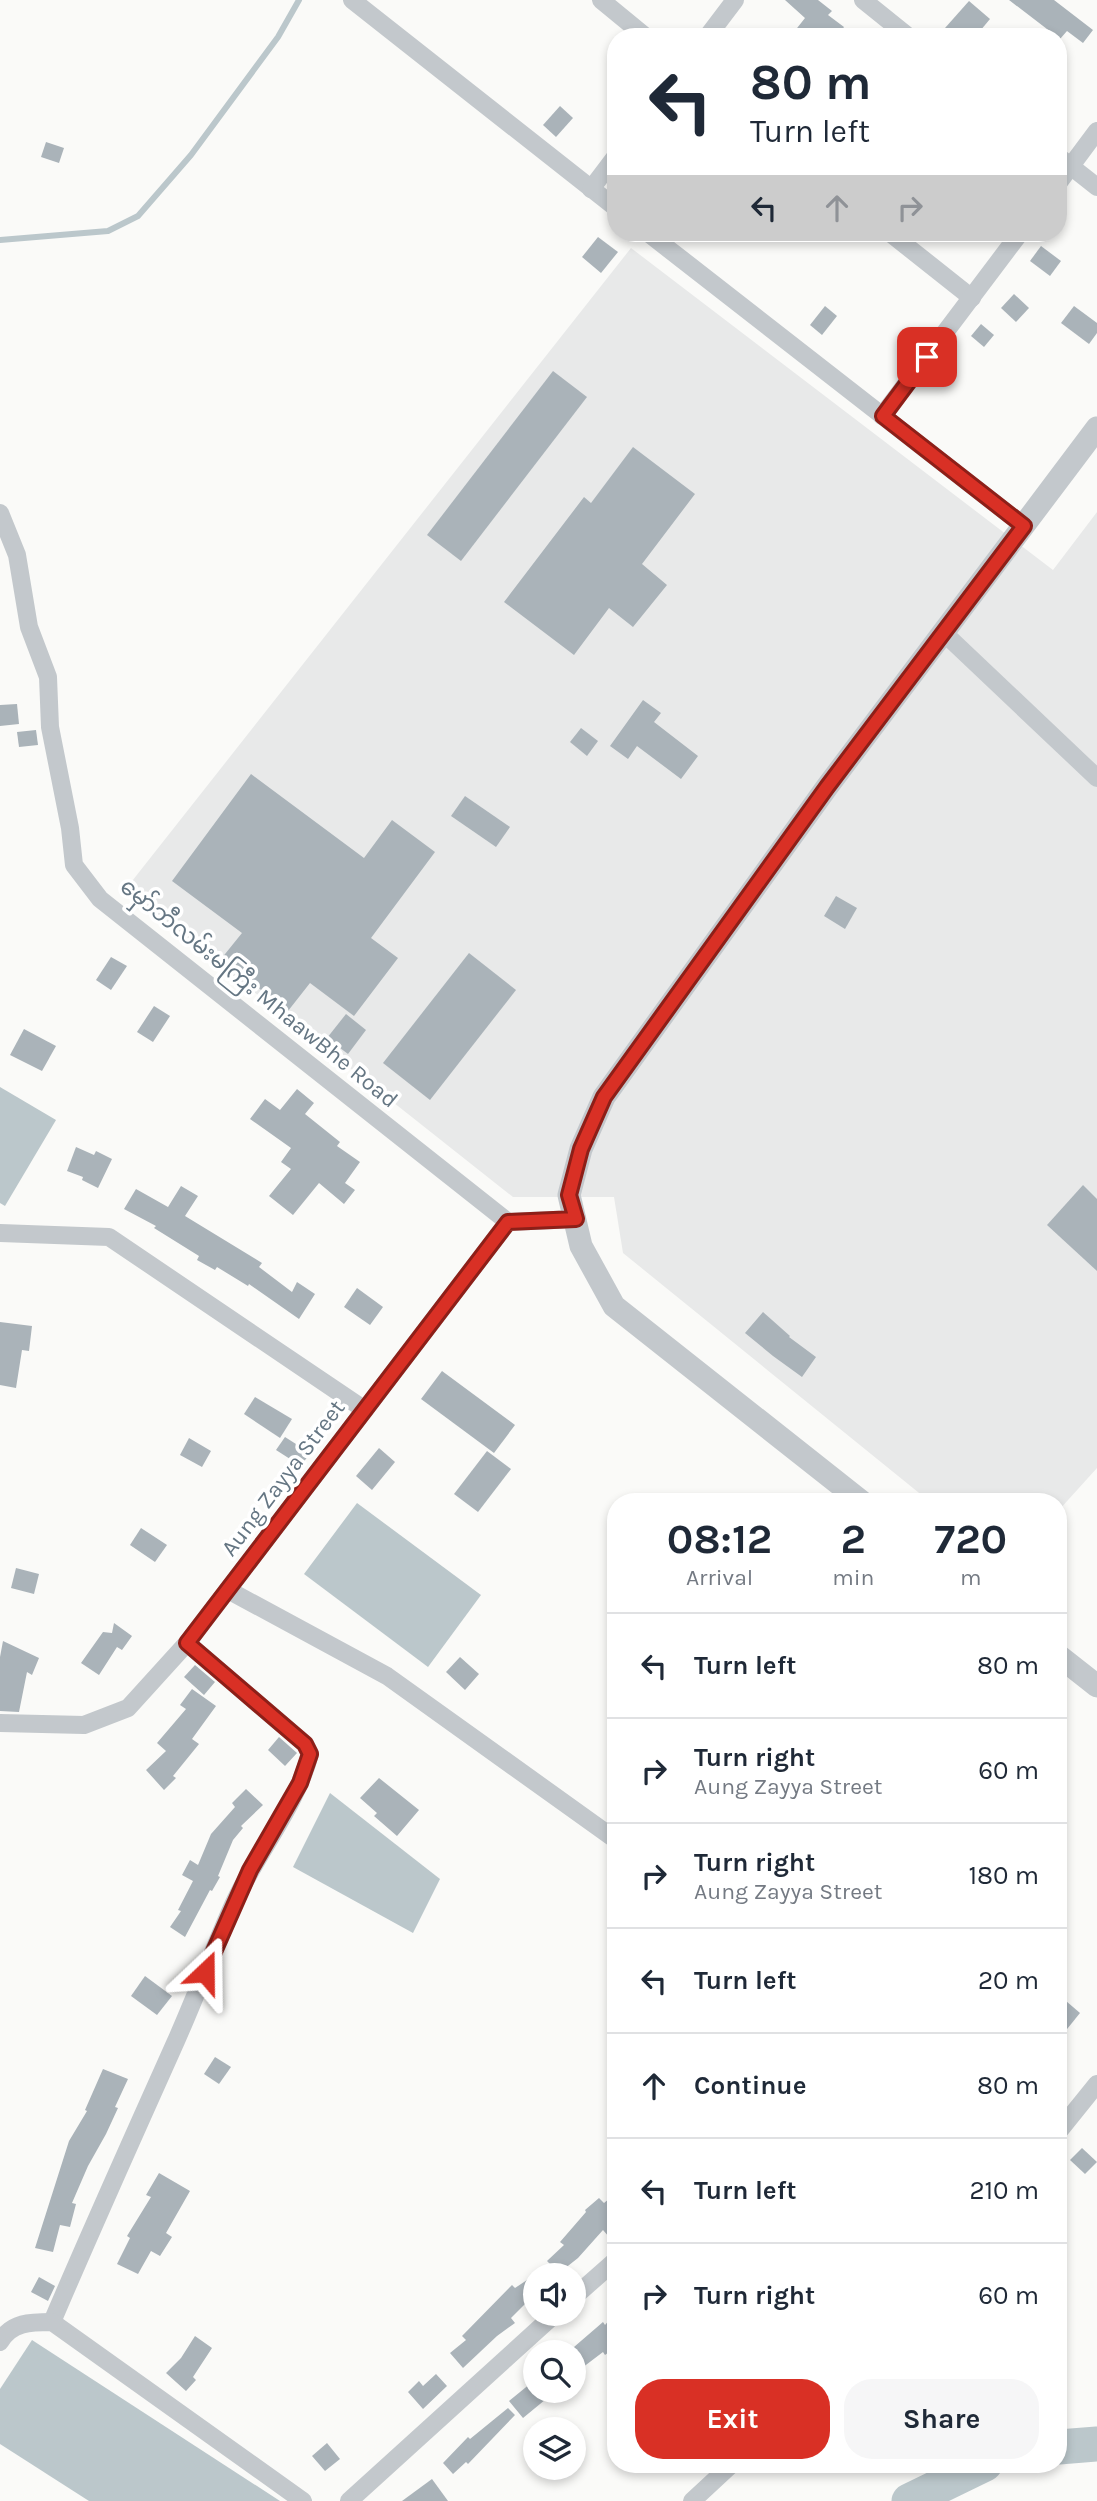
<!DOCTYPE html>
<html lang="en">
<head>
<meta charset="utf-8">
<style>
  :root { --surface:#fff; --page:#f6f6f7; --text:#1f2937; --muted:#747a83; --line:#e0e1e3; --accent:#d93025 }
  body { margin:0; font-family:Karla,"Noto Sans Myanmar",sans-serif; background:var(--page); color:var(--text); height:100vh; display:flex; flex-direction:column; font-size:26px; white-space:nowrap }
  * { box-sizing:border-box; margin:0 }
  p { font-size:23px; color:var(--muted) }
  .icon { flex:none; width:38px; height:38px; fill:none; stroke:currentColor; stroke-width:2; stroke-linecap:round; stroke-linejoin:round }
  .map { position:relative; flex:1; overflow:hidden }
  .details { position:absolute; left:607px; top:1493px; width:460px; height:980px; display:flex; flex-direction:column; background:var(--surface); border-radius:28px; box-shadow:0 4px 10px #0003 }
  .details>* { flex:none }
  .guide { position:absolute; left:607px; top:28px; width:460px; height:214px; border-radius:28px; box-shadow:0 4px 10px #0003; background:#fff; color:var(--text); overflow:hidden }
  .controls { position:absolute; left:523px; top:2263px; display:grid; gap:14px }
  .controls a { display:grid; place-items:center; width:63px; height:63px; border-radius:50%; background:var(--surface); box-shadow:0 4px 10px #0003; font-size:35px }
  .pin { position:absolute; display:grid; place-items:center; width:60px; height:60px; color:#fff; margin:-30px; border-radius:14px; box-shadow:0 4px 10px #0006 }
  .me { position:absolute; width:77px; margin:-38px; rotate:23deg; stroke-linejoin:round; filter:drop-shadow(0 0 5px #0008) }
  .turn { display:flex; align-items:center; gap:24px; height:147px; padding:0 28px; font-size:32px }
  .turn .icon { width:91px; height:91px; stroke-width:2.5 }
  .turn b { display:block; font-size:49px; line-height:60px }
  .lanes { display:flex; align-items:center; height:66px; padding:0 28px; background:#0003; justify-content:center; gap:35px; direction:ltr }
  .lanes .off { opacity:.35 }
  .eta { display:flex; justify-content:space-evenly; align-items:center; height:119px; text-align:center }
  .eta b { font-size:42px; font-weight:700; line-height:49px }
  .button { display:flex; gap:14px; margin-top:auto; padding:14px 28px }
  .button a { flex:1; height:80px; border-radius:28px; background:var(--accent); color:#fff; font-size:28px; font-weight:700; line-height:80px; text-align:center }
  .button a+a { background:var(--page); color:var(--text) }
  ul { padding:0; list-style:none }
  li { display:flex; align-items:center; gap:21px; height:105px; padding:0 28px; border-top:2px solid var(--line) }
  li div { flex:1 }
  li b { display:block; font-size:26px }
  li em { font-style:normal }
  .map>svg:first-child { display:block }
</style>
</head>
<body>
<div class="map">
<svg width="1097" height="2501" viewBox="0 0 1097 2501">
  <rect width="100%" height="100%" fill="#fafaf8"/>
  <!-- built -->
  <polygon fill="#e8e9e9" points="631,248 1053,570 1097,512 1097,1468 1059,1510 1059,1502 929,1501 623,1253 614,1197 513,1197 125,890"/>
  <!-- water -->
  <g fill="#bbc7cb">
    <polygon points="0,1087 56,1120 5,1206 0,1203"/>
    <polygon points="357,1503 481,1595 428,1667 304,1574"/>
    <polygon points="330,1793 440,1879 413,1933 293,1867"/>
    <polygon points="32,2340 280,2501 89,2501 0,2444 0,2389"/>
  </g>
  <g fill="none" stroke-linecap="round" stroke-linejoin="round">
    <!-- stream -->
    <polyline stroke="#bbc7cb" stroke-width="6" points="0,240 108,231 138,216 191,155 278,37 299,0"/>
    <!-- river -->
    <g stroke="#bbc7cb" stroke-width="35">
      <polyline points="1059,2447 1097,2444"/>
      <polyline points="909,2501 985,2464"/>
    </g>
  </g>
  <!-- building -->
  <g fill="#aab3b9">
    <polygon points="785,0 818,0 832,11 828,15 844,27 837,37 790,37 805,18"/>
    <polygon points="1009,0 1054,0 1093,30 1083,43 1067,31 1060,39"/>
    <polygon points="969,1 990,19 975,37 937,37"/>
    <polygon points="560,106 573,118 556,137 543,125"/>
    <polygon points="46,142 64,148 59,163 41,157"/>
    <polygon points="598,237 618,252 601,273 582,257"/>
    <polygon points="1041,246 1061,261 1050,276 1030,261"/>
    <polygon points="1014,294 1029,308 1016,322 1001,308"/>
    <polygon points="825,306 837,316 822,335 810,325"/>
    <polygon points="1074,306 1097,323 1097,333 1089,344 1061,323"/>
    <polygon points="981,324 994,335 984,347 971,336"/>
    <polygon points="553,371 587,397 461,561 427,535"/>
    <polygon points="633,447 695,494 642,564 667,585 633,627 609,608 574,655 504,602 584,497 591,503"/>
    <polygon points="643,700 661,713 654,722 698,756 681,779 637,746 628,759 610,746"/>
    <polygon points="17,704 19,724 0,726 0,705"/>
    <polygon points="581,728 598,741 587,756 570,742"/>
    <polygon points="36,730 38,745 19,747 17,732"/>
    <polygon points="251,774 364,858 392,820 435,852 371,938 398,958 354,1016 310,983 288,1011 221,959 242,933 172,881"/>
    <polygon points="465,796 510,827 496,847 451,816"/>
    <polygon points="836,896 857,908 845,929 824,916"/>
    <polygon points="469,953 516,990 430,1100 383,1063"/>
    <polygon points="111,957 127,966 111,990 96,980"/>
    <polygon points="154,1006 170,1016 153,1042 137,1032"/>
    <polygon points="346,1014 366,1030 348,1054 327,1038"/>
    <polygon points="24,1029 56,1046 42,1071 10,1055"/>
    <polygon points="297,1089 314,1103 305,1114 340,1142 337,1146 360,1162 345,1183 355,1190 344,1204 319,1183 293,1215 269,1196 291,1169 281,1162 291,1148 250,1119 265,1099 280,1110"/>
    <polygon points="76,1147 94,1155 96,1151 112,1159 98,1188 82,1180 83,1177 67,1171"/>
    <polygon points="1083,1185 1097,1199 1097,1271 1047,1225"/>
    <polygon points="181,1186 198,1196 185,1216 262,1263 259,1267 292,1292 297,1282 315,1294 299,1319 249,1284 248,1286 217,1267 215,1270 197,1260 199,1256 154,1228 156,1226 124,1209 136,1189 168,1207"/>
    <polygon points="357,1288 383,1307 370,1325 344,1307"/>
    <polygon points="763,1312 790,1336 789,1337 816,1357 802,1377 773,1356 745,1333"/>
    <polygon points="0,1322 32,1326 29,1351 22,1350 16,1388 0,1385"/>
    <polygon points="442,1371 515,1425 494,1453 421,1399"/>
    <polygon points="255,1397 292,1419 280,1438 244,1414"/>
    <polygon points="285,1437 310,1453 301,1466 276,1450"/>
    <polygon points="189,1438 211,1451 202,1467 180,1455"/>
    <polygon points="379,1448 395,1462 372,1490 356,1476"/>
    <polygon points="487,1451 511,1469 478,1512 454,1494"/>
    <polygon points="141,1528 167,1545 155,1562 130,1545"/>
    <polygon points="16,1568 39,1574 34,1594 11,1588"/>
    <polygon points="114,1623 132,1636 122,1650 117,1647 99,1675 81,1663 103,1632 112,1633"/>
    <polygon points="3,1641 39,1658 32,1675 27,1672 19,1712 0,1711 0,1657"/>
    <polygon points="460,1657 479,1674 465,1690 446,1672"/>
    <polygon points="195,1665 215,1682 204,1695 184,1677"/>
    <polygon points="192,1689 216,1706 192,1739 199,1744 173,1776 176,1778 164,1790 146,1770 166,1751 157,1743 186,1709 180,1705"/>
    <polygon points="279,1737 297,1753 285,1766 268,1750"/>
    <polygon points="379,1778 419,1810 397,1836 374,1816 377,1813 360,1798"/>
    <polygon points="246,1789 263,1805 241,1826 243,1828 233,1840 218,1876 220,1877 212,1891 210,1890 185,1937 170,1927 181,1911 178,1910 193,1881 182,1875 190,1860 198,1865 211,1834 235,1807 232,1803"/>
    <polygon points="145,1976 172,1996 157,2015 131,1996"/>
    <polygon points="1059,1995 1080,2013 1059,2039"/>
    <polygon points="215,2057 231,2067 219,2084 204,2074"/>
    <polygon points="103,2069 128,2079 115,2107 118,2108 106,2134 88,2166 72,2203 76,2204 70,2227 60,2225 53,2252 35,2248 69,2141 87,2111 85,2110"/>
    <polygon points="1082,2148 1097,2162 1085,2174 1070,2160"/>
    <polygon points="159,2173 190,2191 166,2233 172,2237 160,2256 151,2251 138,2274 117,2264 130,2238 127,2236 151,2197 146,2195"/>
    <polygon points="616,2193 616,2245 603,2230 578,2258 559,2273 547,2261 564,2245 560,2242 586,2212 585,2210 599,2198 604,2203"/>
    <polygon points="536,2274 536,2293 511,2318 515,2323 497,2336 463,2368 450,2353 466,2340 462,2336 512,2285 515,2288"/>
    <polygon points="39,2277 55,2286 48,2301 31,2292"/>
    <polygon points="616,2312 616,2347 605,2355 603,2352 574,2374 574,2347 603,2322 605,2325"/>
    <polygon points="195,2336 212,2348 193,2377 196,2380 186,2391 166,2373 181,2358"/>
    <polygon points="436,2374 447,2386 423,2409 408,2392 419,2381 423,2386"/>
    <polygon points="536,2379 536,2390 557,2390 523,2418 509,2401"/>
    <polygon points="508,2408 515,2415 468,2464 466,2462 453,2474 443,2463 468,2437 470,2439"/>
    <polygon points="327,2443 340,2459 325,2471 312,2456"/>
    <polygon points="432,2479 448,2501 402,2501"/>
  </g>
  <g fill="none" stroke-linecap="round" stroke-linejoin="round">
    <!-- minor -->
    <g stroke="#c3c8cc" stroke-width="18">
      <polyline points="352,0 616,208"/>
      <polyline points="601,0 646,37"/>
      <polyline points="863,0 909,37"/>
      <polyline points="707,37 735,0"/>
      <polyline points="1059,157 1097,187"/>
      <polyline points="1059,182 1097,131"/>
      <polyline points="591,189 616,156"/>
      <polyline points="648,233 1024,526"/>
      <polyline points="890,233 972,298"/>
      <polyline points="882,416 1020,233"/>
      <polyline points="0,513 17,555 29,627 48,677 50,727 70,828 74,865 100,899 508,1222"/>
      <polyline points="944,633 1097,778"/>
      <polyline points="0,1233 109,1237 365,1410"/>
      <polyline points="228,1590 387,1676 616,1840"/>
      <polyline points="0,1723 84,1725 128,1708 187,1643 508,1222 577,1219"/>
      <polyline points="1059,2131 1097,2084"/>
      <polyline points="574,2297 616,2260"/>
      <path d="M52,2322C92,2228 134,2135 176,2041C196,1996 213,1950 233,1905C256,1854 296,1807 310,1754L305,1744L187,1643"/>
      <path d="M0,2342C11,2322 31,2322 52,2322L303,2501"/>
      <polyline points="349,2501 555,2314"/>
      <polyline points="692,2501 732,2464"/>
    </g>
    <!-- tertiary -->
    <g stroke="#c3c8cc" stroke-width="23">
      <polyline points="862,1502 614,1306 581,1246 569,1195 581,1149 604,1097 827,787 1097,428"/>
      <polyline points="1059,1656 1097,1686"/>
    </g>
  </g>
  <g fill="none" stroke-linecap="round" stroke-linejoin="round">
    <defs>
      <polyline id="route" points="205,1972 250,1870 300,1783 310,1754 305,1744 187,1643 508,1222 576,1219 569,1195 581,1149 604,1097 827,787 1024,526 883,416 927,357"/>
    </defs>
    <!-- route casing -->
    <use href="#route" stroke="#8d1f18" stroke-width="18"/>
    <!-- route -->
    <use href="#route" stroke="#d93025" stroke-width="12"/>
  </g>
  <g text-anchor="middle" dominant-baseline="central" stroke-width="7" stroke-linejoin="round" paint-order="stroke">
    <!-- street labels -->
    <g font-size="23" fill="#657683" stroke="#fff">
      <text transform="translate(259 993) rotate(39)">မှော်ဘီလမ်းမကြီး MhaawBhe Road</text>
      <text transform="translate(283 1478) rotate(-53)">Aung Zayya Street</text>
    </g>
  </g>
</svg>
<div class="controls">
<a><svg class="icon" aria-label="sound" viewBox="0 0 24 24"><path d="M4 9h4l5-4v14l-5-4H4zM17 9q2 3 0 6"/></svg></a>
<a><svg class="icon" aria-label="search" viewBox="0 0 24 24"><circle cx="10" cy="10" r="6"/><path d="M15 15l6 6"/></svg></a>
<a><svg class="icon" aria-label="layers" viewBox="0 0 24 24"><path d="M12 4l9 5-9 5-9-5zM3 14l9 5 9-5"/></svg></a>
</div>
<div class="pin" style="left:927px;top:357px;background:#d93025"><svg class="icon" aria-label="arrive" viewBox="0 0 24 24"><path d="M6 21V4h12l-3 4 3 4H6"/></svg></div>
<svg class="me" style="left:205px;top:1972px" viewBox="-20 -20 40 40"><path d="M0-17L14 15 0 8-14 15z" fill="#d93025" stroke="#fff" stroke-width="4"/></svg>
<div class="guide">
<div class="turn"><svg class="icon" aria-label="left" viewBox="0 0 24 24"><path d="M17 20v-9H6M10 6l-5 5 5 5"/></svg><div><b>80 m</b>Turn left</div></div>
<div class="lanes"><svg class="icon" aria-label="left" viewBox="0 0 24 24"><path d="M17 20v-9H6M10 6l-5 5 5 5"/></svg><svg class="icon off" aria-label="ahead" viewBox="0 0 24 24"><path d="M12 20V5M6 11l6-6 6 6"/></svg><svg class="icon off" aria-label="right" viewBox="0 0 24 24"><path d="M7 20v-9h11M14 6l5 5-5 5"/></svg></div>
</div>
<section class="details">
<div class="eta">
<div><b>08:12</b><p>Arrival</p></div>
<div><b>2</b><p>min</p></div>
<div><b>720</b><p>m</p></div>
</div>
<ul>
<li><svg class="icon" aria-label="left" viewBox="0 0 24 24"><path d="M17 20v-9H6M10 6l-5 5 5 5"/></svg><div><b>Turn left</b></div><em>80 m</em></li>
<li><svg class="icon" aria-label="right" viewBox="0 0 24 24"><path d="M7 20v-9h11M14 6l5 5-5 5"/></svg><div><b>Turn right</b><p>Aung Zayya Street</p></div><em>60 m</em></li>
<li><svg class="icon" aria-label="right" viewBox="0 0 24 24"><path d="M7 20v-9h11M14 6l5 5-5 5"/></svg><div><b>Turn right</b><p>Aung Zayya Street</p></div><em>180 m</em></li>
<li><svg class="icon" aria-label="left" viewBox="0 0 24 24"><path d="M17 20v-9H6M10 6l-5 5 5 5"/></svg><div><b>Turn left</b></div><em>20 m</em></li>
<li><svg class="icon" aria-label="ahead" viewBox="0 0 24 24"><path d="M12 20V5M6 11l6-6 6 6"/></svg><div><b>Continue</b></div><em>80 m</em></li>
<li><svg class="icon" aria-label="left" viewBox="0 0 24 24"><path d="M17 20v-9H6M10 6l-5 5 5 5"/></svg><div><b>Turn left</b></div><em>210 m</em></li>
<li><svg class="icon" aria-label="right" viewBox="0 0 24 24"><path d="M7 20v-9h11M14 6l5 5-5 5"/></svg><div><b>Turn right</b></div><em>60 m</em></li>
</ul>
<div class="button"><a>Exit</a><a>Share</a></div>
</section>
</div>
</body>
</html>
